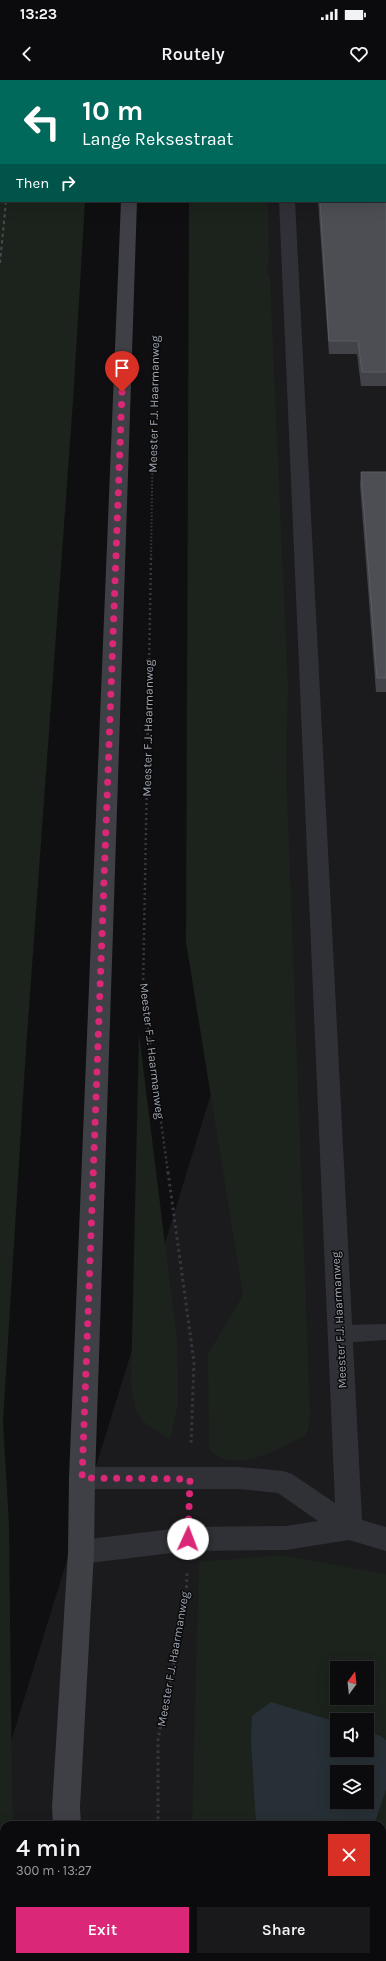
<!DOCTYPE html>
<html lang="en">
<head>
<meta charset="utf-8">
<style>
  :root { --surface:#0b0b0d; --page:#19191b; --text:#f1f3f6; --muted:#9a9b9d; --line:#2b2b2e; --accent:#db2777 }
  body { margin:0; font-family:Karla,sans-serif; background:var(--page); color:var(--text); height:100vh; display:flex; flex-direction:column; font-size:15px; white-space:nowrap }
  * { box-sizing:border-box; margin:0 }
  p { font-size:13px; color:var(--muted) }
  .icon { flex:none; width:22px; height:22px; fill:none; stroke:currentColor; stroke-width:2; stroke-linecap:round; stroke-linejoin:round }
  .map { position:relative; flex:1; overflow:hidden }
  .panel { position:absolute; left:0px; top:1741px; width:386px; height:140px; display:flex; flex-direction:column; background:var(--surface); border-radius:12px 12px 0 0; box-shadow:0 4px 16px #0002,0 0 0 1px var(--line) }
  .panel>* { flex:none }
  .guide { position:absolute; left:0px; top:0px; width:386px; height:122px; box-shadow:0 4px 16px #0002,0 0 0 1px var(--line); background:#00695c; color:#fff; overflow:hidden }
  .needle { width:26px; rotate:15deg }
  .tools { position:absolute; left:330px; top:1581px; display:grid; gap:8px }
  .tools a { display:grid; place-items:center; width:44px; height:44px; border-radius:0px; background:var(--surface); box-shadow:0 4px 16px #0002,0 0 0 1px var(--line); font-size:20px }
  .pin { position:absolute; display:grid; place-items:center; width:34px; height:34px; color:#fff; margin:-41px -17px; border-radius:50% 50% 50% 0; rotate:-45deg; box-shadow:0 0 4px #0007 }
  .pin .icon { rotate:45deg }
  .me { position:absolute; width:44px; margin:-22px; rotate:2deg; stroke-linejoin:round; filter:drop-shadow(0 0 3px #0008) }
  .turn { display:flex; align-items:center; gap:14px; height:84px; padding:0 16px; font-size:18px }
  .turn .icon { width:52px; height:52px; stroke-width:2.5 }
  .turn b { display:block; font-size:28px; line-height:34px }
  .then { display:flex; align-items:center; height:38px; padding:0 16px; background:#0003; gap:8px; font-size:15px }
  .round { display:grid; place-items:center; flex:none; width:42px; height:42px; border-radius:0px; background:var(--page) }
  .head { display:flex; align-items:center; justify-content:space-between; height:68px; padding:0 16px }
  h1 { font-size:24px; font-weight:600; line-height:30px }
  .button { display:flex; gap:8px; margin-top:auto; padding:8px 16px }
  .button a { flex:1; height:46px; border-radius:0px; background:var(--accent); color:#fff; font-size:16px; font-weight:600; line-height:46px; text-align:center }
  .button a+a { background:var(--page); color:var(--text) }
  .status { display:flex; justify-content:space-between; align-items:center; height:28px; padding:0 20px; background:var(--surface); direction:ltr }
  .status svg { height:11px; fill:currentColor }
  header { display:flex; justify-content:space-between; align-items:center; height:52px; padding:0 16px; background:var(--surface); font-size:18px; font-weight:600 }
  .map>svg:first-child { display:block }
</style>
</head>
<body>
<div class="status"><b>13:23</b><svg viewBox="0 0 49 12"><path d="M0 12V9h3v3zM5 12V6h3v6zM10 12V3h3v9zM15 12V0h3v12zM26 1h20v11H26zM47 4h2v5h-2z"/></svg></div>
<header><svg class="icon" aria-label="back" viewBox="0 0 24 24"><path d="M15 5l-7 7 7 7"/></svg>Routely<svg class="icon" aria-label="heart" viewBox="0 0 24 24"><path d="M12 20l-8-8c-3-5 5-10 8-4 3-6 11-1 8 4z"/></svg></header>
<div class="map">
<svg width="386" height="1881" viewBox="0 0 386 1881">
  <rect width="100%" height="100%" fill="#0f0f11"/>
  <!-- built -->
  <path fill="#1b1b1e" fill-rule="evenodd" d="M235,0H386V1881H0V1697L244,907L237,121H385V1ZM337,1588H367V1618H337ZM337,1640H367V1670H337ZM337,1692H367V1722H337ZM4,1745H382V1877H4Z"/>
  <!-- green -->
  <g fill="#1b231c" fill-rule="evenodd">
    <polygon points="0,0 94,0 1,1 1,121 85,121 73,321 26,969 3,1342 9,1445 12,1717 14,1745 4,1745 4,1877 23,1877 23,1881 0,1881"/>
    <path d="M189,121H268L269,177L267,191L270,200L288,608L286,684L310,1334C309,1341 310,1350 305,1355C300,1360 291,1362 286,1365C263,1377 228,1392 209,1368L208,1274L243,1215L186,862Z"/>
    <polygon points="139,954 177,1261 178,1323 170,1360 145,1343 137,1334 131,1305"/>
    <path d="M279,1475L386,1494V1660L381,1656L367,1651V1640H337V1642L271,1622L251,1661L256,1745H192L199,1482ZM337,1588H367V1618H337Z"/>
    <polygon points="386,1710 386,1881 327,1881 328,1877 382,1877 382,1745 374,1745"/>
    <polygon points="198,1877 264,1877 264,1881 199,1881"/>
  </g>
  <!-- water -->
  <g fill="#273036" fill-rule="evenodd">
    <path d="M271,1622L337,1642V1670H367V1651L381,1656L386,1660V1710L374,1745H256L251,1661L252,1636ZM337,1692H367V1722H337Z"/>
    <polygon points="264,1877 328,1877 327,1881 264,1881"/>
  </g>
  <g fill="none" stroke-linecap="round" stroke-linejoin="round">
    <!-- path-far2 -->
    <polyline stroke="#36383d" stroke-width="2" stroke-dasharray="1.5 2" stroke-linecap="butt" points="151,479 153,346"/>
    <!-- path-far1 -->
    <polyline stroke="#36383d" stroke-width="2.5" stroke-dasharray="2 3" stroke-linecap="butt" points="151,478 143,910 168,1093"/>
    <!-- path -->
    <g stroke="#36383d" stroke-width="3" stroke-dasharray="2.5 3.5" stroke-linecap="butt">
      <polyline points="168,1092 194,1282 191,1365"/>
      <polyline points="158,1745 158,1659 186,1524 187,1492"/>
      <polyline points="158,1877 158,1881"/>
    </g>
    <!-- service -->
    <polygon fill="#303136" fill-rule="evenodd" points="386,1244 386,1260 340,1263 333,1260 330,1254 333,1248 340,1245"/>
    <!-- minor -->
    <g fill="#303136" fill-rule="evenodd">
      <rect x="274" y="0" width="14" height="1"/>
      <polygon points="279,121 295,121 362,1440 386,1447 386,1471 349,1460 286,1470 188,1471 81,1484 72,1480 68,1472 72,1464 81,1460 188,1447 286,1446 318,1441 278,1413 239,1409 82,1409 73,1406 69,1398 73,1390 82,1387 239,1387 283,1391 292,1394 335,1423"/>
    </g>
    <!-- secondary -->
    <g fill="#3e4046" fill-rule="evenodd">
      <rect x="126" y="0" width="14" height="1"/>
      <polygon points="121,121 137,121 95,1398 94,1472 80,1727 81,1745 53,1745 52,1727 68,1472 69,1398"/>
      <polygon points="59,1877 89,1877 90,1881 60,1881"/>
    </g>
    <!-- rail -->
    <polyline stroke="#47494f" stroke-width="2" stroke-dasharray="3.5 3" stroke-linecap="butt" points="0,183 6,121"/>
  </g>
  <!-- wall -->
  <g fill="#424349">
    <polygon points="386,49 386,306 361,306 357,274 329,274 318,121 385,121"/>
    <polygon points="361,392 386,392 386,612 376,612 360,405"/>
  </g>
  <!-- building -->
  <g fill="#4c4e54" stroke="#595c63">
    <polygon points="385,49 386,49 386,292 362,292 358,261 329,261 320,121 385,121"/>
    <polygon points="361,392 386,392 386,598 377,598"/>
  </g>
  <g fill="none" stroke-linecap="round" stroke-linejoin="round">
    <!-- route -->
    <polyline stroke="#db2777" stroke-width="7" stroke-dasharray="0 12.6" points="122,312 82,1398 190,1399 188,1459"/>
  </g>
  <g text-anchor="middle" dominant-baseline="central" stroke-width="3" stroke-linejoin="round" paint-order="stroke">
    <!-- street labels -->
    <g font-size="12" fill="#9fa5b2" stroke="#0a0a0b">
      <text transform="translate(154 324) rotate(-89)">Meester F.J. Haarmanweg</text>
      <text transform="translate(148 648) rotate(-89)">Meester F.J. Haarmanweg</text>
      <text transform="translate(152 971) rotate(83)">Meester F.J. Haarmanweg</text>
      <text transform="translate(339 1240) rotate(-93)">Meester F.J. Haarmanweg</text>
      <text transform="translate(173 1579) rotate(-80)">Meester F.J. Haarmanweg</text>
    </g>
  </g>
</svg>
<div class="tools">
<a><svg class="needle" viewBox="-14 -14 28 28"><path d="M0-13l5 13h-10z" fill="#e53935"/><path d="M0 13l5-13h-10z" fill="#9a9b9d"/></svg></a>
<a><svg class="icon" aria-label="sound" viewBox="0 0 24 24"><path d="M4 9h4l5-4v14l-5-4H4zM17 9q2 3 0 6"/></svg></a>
<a><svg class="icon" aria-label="layers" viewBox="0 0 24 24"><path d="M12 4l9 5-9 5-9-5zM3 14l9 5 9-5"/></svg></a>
</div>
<div class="pin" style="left:122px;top:312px;background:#d93025"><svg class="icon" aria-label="arrive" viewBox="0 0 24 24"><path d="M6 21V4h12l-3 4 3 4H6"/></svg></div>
<svg class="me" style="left:188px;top:1459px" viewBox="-20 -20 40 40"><circle r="19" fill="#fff"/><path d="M0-13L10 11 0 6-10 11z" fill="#db2777"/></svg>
<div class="guide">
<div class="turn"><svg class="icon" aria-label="left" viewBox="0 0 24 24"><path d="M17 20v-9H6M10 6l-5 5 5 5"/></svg><div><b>10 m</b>Lange Reksestraat</div></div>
<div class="then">Then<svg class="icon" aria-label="right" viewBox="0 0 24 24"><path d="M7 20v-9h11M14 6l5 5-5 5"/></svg></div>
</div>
<section class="panel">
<div class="head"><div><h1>4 min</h1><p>300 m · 13:27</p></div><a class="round" style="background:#d93025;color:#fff"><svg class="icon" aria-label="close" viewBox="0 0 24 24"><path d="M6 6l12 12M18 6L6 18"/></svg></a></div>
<div class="button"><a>Exit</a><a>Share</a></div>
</section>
</div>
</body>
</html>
